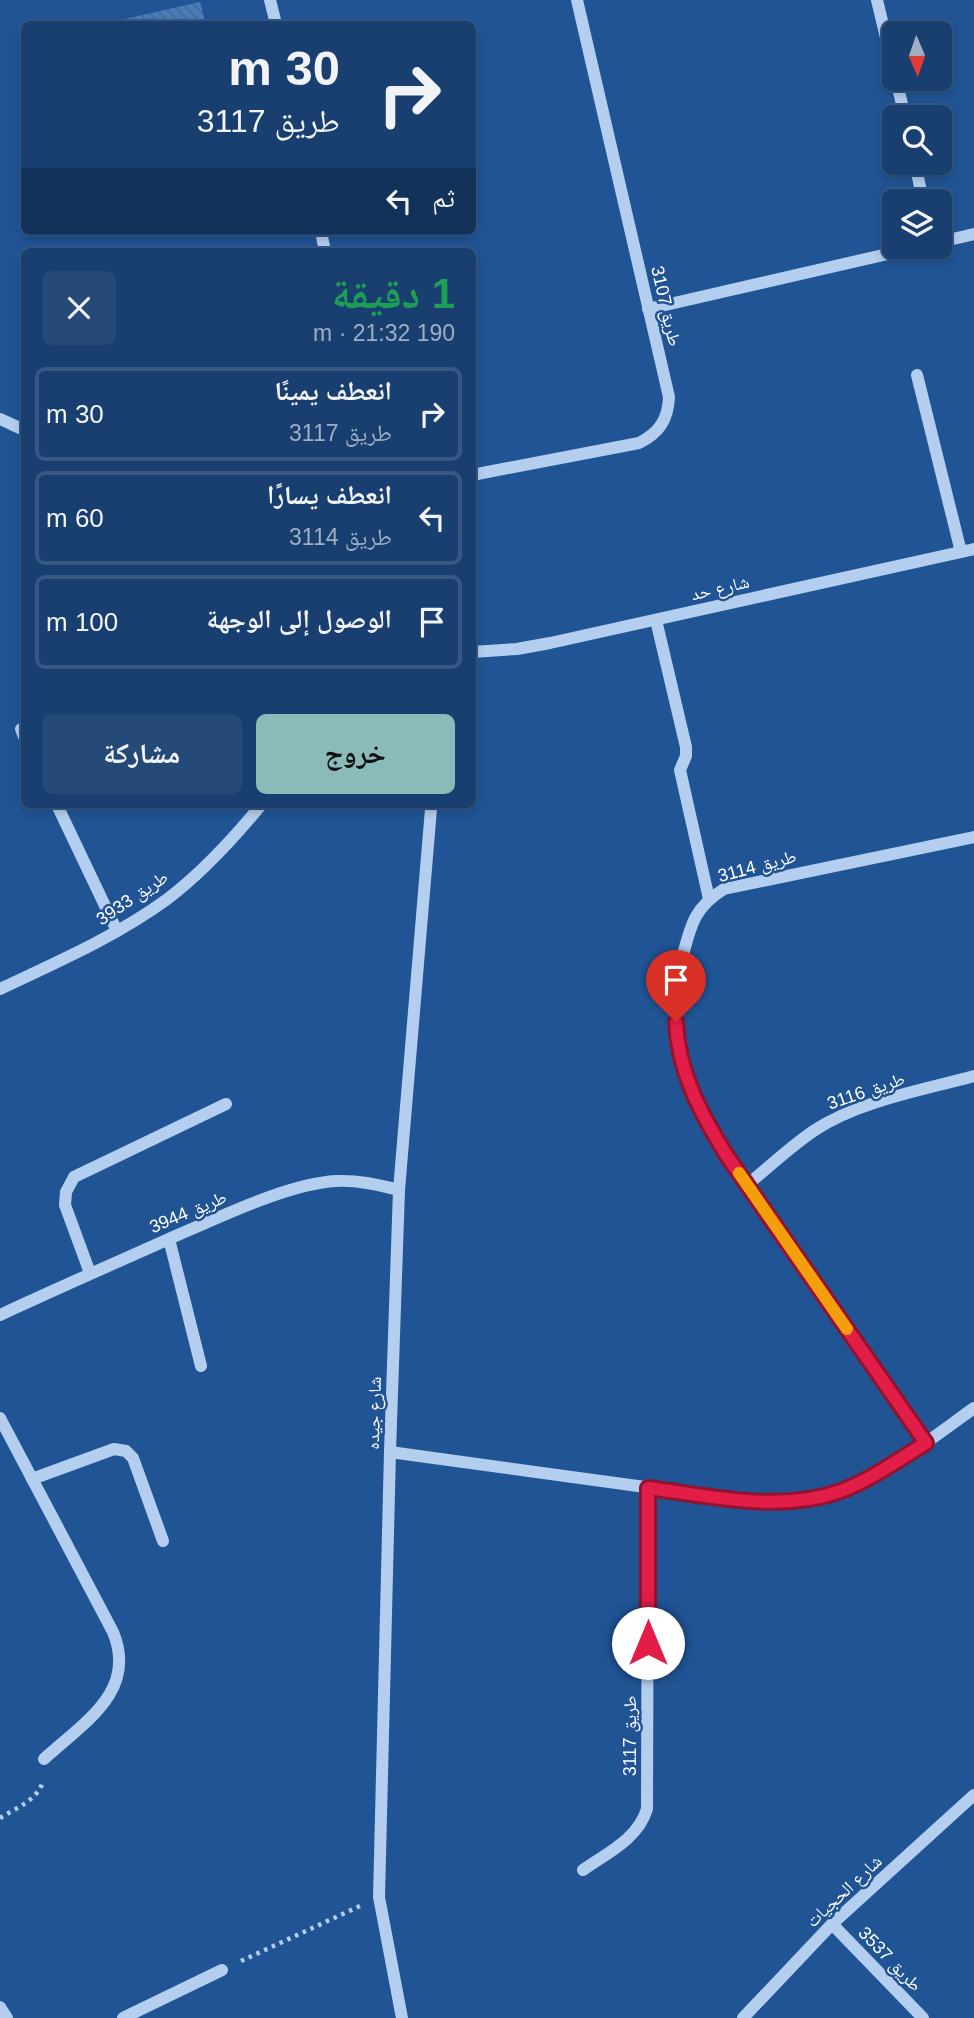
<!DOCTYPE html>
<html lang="ar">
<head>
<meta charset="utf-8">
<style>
  :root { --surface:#183f70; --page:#254a78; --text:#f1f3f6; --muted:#9fafc3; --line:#365883; --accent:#8bbbb9 }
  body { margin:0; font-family:Arial,"Noto Naskh Arabic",sans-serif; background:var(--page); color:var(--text); direction:rtl; height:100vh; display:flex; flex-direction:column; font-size:26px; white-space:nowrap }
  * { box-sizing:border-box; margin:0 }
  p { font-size:23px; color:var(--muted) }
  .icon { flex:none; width:38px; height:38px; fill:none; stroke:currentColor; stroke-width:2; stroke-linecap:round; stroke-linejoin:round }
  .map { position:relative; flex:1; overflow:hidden; direction:ltr }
  .side { position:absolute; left:21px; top:248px; width:455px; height:560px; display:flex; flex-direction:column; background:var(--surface); border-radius:10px; box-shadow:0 4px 10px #0003,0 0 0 2px var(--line); direction:rtl }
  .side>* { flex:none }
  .guide { position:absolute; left:21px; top:21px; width:455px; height:214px; border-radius:10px; box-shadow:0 4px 10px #0003,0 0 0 2px var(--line); direction:rtl; background:#183f70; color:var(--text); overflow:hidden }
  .needle { width:46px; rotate:178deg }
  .controls { position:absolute; left:882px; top:21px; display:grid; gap:14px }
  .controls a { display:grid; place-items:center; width:70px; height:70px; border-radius:10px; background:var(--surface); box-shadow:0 4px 10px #0003,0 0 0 2px var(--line); font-size:35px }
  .pin { position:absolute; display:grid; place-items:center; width:60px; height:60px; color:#fff; margin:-72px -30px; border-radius:50% 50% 50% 0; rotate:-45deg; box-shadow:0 0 7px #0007 }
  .pin .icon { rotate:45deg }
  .me { position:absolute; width:77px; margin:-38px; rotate:0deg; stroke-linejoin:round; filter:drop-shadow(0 0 5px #0008) }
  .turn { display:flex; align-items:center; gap:24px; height:147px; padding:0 21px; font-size:32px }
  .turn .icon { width:91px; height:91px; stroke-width:2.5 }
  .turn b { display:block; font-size:49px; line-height:60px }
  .then { display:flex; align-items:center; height:66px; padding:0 21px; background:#0003; gap:14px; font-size:26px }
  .round { display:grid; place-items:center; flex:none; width:74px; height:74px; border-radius:10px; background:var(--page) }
  .summary { display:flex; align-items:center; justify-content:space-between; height:119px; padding:0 21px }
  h1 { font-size:42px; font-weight:700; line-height:52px; color:#1e9e55 }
  .cta { display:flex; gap:14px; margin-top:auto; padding:14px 21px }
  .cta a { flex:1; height:80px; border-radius:10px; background:var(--accent); color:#111; font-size:28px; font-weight:700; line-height:80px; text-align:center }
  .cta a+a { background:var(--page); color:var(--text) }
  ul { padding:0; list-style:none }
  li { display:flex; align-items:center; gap:21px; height:94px; margin:0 14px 10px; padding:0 7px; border:4px solid var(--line); border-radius:10px }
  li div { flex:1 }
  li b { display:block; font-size:26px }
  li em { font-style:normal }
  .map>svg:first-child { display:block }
</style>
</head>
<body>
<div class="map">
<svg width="974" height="2018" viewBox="0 0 974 2018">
  <defs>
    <pattern id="building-back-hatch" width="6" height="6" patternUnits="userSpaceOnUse" patternTransform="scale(1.75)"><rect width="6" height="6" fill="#487dbb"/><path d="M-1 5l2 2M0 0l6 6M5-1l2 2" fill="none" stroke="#4a6789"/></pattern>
  </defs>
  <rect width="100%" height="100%" fill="#205495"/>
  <!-- building -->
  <polygon fill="url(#building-back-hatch)" points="200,2 206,24 107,24 107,23"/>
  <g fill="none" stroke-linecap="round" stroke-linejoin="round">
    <!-- path -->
    <g stroke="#b3ceee" stroke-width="4.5" stroke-dasharray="3.5 5" stroke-linecap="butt">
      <path d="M0,1818C16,1808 38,1800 43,1781"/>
      <polyline points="241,1961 360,1906"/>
    </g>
    <!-- minor -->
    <g stroke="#b3ceee" stroke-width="12">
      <polyline points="270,0 276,24"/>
      <polyline points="877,0 894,71"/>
      <polyline points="896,79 905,117"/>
      <polyline points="915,163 923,201"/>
      <polyline points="321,231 325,252"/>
      <polyline points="940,242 974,234"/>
      <polyline points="648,309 918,247"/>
      <polyline points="917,375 961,552"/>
      <polyline points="0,419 24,430"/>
      <path d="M472,475L639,443C659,433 668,420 669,397L577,0"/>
      <polyline points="656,620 686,747 686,756 680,770 709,899"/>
      <polyline points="472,652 517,649 550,643 974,549"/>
      <polyline points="21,729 24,737"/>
      <polyline points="57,805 117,931"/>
      <path d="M0,989C57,962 115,937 166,900C202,873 233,839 261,805"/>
      <path d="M747,1185C769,1167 791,1146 815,1130C859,1101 923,1090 974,1076"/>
      <polyline points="169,1239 201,1366"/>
      <polyline points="90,1273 65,1205 66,1192 74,1177 226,1104"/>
      <path d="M0,1315C60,1287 120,1261 180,1234C225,1215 288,1184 336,1181C358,1180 379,1185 399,1190"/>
      <path d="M0,1418L113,1632C138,1692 83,1723 44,1759"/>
      <path d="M926,1443L727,1156C686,1089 663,1035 683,955C691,924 695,907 724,889L974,837"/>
      <path d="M390,1452L740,1500C774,1503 809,1503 841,1490C890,1472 932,1438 974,1408"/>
      <polyline points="32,1479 114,1449 126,1451 133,1458 163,1541"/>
      <path d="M583,1870C607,1853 638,1839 647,1809L648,1488"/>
      <polyline points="832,1924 923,2018"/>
      <polyline points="0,2007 7,2018"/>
      <polyline points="123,2018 222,1970"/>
      <polyline points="402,2018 379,1897 390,1452 399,1190 431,809"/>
      <polyline points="743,2018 832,1924 974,1795"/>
    </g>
  </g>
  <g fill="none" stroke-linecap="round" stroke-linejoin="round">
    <defs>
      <path id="route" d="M648,1643V1488C711,1496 779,1513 841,1491C872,1479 898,1460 926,1443L727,1156C701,1114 678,1072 676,1022"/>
    </defs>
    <!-- route casing -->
    <use href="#route" stroke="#92132f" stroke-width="18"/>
    <!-- route -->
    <use href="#route" stroke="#e11d48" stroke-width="12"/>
    <!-- slow -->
    <polyline stroke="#f59e0b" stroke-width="12" points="739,1173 847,1329"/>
  </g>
  <g text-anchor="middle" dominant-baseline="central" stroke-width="5" stroke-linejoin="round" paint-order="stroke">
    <!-- street labels -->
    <g font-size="18" fill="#fff" stroke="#205495">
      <text transform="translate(666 306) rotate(77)">طريق 3107</text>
      <text transform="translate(720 588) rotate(-13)">شارع حد</text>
      <text transform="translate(757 866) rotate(-15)">طريق 3114</text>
      <text transform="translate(132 898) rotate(-34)">طريق 3933</text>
      <text transform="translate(866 1091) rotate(-19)">طريق 3116</text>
      <text transform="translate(188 1212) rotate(-23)">طريق 3944</text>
      <text transform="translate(374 1413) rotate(-88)">شارع جيده</text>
      <text transform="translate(630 1736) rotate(-90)">طريق 3117</text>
      <text transform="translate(844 1891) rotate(-43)">شارع الحجيات</text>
      <text transform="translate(890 1959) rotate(46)">طريق 3537</text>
    </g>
  </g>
</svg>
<div class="controls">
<a><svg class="needle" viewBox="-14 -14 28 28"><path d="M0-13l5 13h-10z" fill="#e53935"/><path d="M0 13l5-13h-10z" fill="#9fafc3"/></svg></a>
<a><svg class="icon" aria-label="search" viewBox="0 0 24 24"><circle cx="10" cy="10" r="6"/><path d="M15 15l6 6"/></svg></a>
<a><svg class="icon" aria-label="layers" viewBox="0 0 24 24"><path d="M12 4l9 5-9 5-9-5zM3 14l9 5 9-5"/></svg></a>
</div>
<div class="pin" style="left:676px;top:1022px;background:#d93025"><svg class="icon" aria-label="arrive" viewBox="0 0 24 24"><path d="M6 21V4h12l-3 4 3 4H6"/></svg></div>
<svg class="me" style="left:648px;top:1643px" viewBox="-20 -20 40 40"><circle r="19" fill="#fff"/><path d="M0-13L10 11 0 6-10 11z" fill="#e11d48"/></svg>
<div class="guide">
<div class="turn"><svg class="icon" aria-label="right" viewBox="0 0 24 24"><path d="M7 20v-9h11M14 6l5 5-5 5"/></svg><div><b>30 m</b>طريق 3117</div></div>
<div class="then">ثم<svg class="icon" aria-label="left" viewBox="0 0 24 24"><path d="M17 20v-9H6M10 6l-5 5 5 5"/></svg></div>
</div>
<section class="side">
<div class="summary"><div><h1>1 دقيقة</h1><p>190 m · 21:32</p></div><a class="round"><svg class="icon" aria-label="close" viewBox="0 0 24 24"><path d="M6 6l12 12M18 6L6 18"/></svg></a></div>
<ul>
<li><svg class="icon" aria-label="right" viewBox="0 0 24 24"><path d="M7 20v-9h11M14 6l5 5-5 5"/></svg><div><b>انعطف يمينًا</b><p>طريق 3117</p></div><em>30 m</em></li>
<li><svg class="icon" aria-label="left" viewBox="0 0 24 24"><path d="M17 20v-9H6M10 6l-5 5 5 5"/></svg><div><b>انعطف يسارًا</b><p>طريق 3114</p></div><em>60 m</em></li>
<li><svg class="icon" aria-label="arrive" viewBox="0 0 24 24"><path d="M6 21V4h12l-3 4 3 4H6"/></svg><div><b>الوصول إلى الوجهة</b></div><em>100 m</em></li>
</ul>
<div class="cta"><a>خروج</a><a>مشاركة</a></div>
</section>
</div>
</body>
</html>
